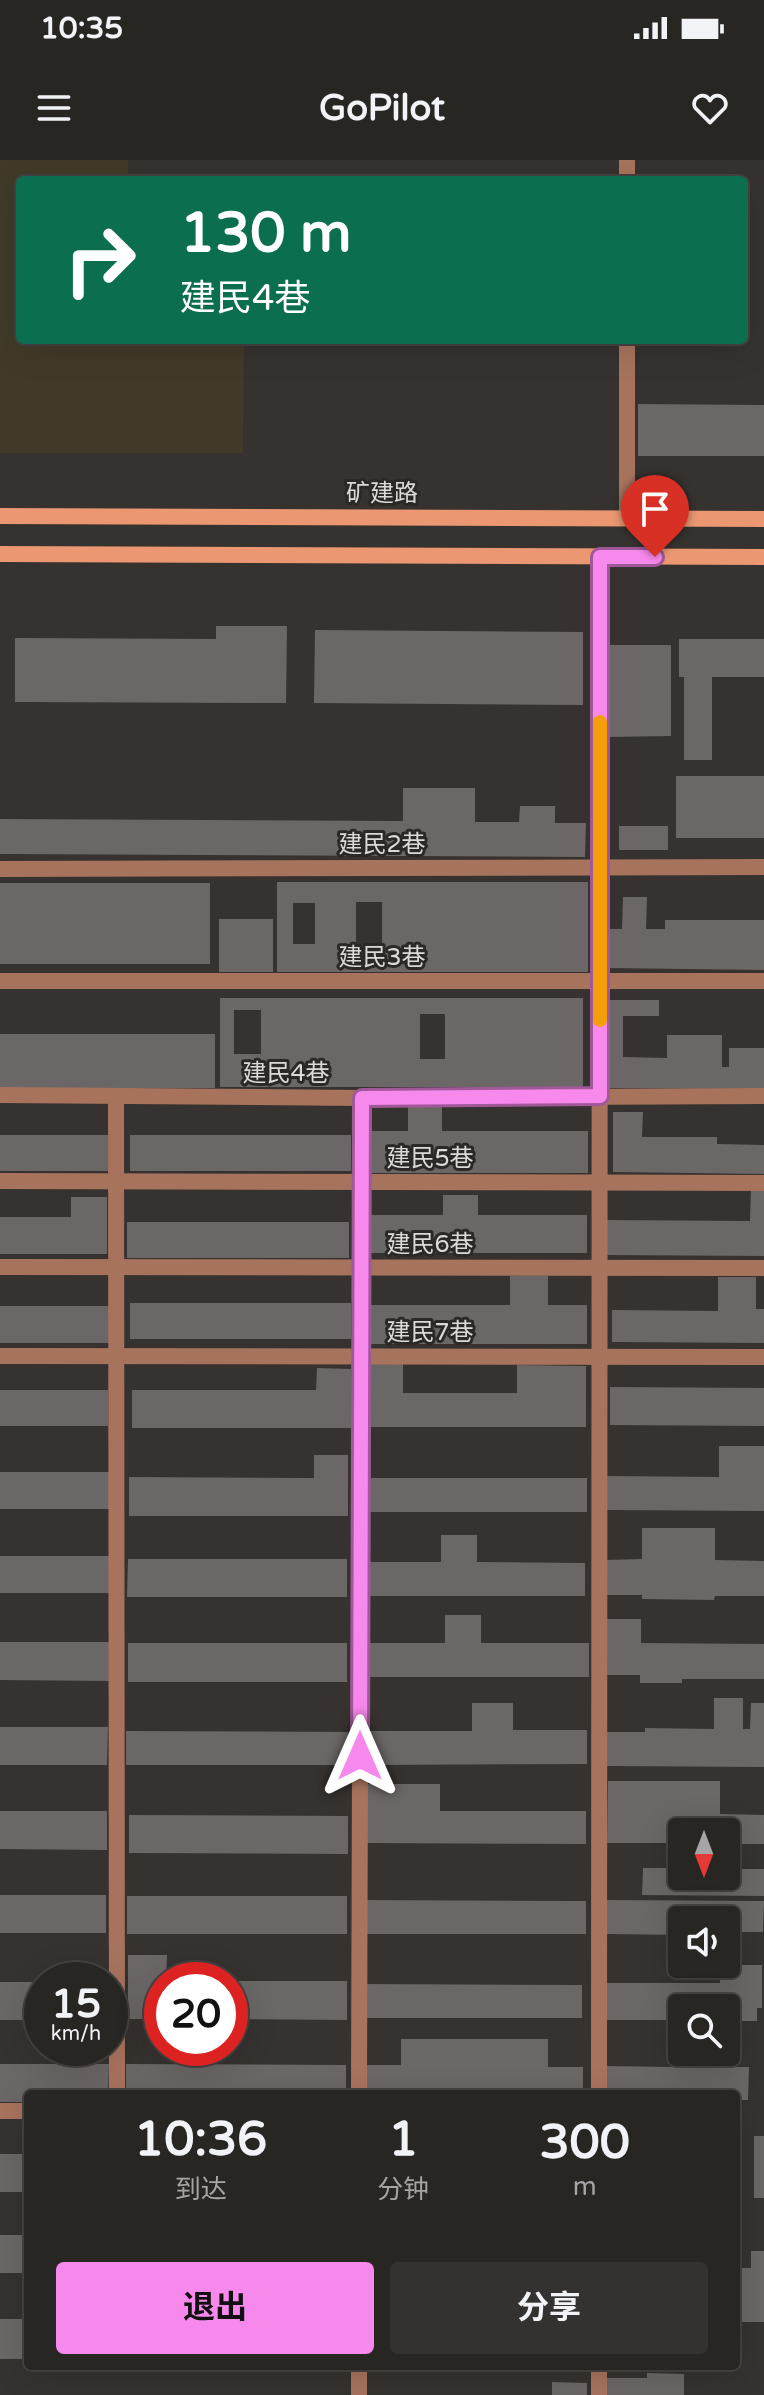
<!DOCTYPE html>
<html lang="zh">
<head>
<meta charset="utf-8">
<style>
  :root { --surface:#282623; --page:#343230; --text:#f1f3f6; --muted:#a5a5a6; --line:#444341; --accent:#f788ec }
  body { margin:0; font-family:"Varela Round","Noto Sans SC",sans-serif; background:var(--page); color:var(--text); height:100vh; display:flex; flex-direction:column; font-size:30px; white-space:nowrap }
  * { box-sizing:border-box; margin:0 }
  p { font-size:26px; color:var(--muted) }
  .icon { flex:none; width:44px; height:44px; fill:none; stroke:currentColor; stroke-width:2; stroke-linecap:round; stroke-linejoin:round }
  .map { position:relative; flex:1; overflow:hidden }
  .sheet { position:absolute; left:24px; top:1930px; width:716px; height:280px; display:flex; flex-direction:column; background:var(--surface); border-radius:8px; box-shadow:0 8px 32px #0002,0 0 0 2px var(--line) }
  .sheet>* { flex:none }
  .hud { position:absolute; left:16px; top:16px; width:732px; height:168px; border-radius:8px; box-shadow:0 8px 32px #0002,0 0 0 2px var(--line); background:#0b6e4f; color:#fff; overflow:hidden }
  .needle { width:52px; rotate:180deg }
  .fabs { position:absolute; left:668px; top:1658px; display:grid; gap:16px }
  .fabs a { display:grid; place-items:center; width:72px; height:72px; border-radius:8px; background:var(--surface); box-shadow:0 8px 32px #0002,0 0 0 2px var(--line); font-size:40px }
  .speed { position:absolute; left:24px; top:1802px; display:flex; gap:16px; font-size:40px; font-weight:700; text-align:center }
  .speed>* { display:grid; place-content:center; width:104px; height:104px; border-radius:50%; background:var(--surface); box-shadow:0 8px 32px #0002,0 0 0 2px var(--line); line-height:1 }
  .speed small { font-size:20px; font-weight:400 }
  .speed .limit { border:12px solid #d22; background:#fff; color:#111 }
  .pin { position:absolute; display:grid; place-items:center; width:68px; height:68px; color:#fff; margin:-82px -34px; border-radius:50% 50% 50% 0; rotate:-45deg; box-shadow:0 0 8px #0007 }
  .pin .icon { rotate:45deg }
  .me { position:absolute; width:88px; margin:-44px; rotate:0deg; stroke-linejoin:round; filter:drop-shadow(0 0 6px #0008) }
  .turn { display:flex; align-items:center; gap:28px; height:168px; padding:0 32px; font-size:36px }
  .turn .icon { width:104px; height:104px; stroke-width:2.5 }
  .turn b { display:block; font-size:56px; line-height:68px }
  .eta { display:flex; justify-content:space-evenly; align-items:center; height:136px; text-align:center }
  .eta b { font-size:48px; font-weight:700; line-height:56px }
  .button { display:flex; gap:16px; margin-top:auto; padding:16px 32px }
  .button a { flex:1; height:92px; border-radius:8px; background:var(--accent); color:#111; font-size:32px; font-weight:700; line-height:92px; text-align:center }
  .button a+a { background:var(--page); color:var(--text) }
  .status { display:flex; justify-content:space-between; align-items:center; height:56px; padding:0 40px; background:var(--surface); direction:ltr }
  .status svg { height:22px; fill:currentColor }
  header { display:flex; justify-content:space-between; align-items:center; height:104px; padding:0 32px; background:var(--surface); font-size:36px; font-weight:700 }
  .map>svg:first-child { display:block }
</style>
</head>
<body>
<div class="status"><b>10:35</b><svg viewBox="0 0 49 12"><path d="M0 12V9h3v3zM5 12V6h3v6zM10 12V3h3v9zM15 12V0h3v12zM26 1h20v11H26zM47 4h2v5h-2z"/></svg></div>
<header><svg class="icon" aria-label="menu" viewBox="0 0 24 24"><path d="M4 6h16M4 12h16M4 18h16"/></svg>GoPilot<svg class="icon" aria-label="heart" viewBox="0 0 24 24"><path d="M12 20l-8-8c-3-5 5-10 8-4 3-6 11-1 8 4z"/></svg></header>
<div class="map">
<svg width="764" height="2235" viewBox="0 0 764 2235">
  <rect width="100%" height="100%" fill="#35322f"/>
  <!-- commercial -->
  <polygon fill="#413a28" points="0,0 128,0 128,14 246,15 246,20 20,20 20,180 244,180 243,293 0,293"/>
  <!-- building -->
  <g fill="#6c6767" fill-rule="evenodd">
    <polygon points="638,244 764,245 764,296 638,296"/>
    <polygon points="216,466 287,466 286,543 15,542 15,478 216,479"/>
    <polygon points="315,470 583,472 583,545 314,543"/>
    <polygon points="679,479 764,479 764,517 712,517 712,600 684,600 684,517 679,517"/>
    <polygon points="607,485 671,485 671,576 607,577"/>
    <rect x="676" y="616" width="88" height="62"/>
    <polygon points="403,628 475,628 475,662 519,662 520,646 555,646 555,663 586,663 585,697 0,694 0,659 403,661"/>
    <rect x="619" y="666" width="49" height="24"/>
    <path d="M277,722H588V812H277ZM356,742H382V785H356ZM293,743H315V784H293Z"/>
    <rect x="0" y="723" width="210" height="81"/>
    <polygon points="623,737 647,737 646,769 665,769 665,760 764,760 764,810 605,808 605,769 622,769"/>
    <rect x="219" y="759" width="54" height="53"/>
    <path d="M220,838H583V927H220ZM234,850H261V894H234ZM420,854H445V899H420Z"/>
    <polygon points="610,840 659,840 659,856 623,856 623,897 667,898 667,875 722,875 722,907 729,907 729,888 764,888 764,929 610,928"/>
    <rect x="0" y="874" width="215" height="54"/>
    <polygon points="408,942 442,942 442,971 588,971 588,1013 370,1013 370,971 408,971"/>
    <polygon points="613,952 643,952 642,977 717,977 717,984 764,985 764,1014 613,1012"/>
    <rect x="0" y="975" width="108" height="36"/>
    <rect x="130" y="975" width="221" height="36"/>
    <polygon points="751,1028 764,1028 764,1096 606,1095 607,1060 750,1061"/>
    <polygon points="443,1035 478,1035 478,1055 587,1055 587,1093 371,1093 371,1055 443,1055"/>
    <polygon points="71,1037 107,1037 107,1094 0,1094 0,1057 71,1057"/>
    <rect x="127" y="1062" width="222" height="36"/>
    <polygon points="510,1116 548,1116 548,1145 587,1145 587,1184 365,1184 365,1145 510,1145"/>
    <polygon points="718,1117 756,1117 756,1149 764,1149 764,1183 612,1182 612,1150 718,1151"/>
    <rect x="130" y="1143" width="221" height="36"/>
    <rect x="0" y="1146" width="109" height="37"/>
    <polygon points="368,1204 403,1204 403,1233 517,1233 517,1205 586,1206 586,1267 368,1267"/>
    <polygon points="317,1208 351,1209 351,1268 132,1268 132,1230 316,1230"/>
    <polygon points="610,1227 764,1228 764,1266 610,1265"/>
    <rect x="0" y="1230" width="108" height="36"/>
    <polygon points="719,1286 764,1286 764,1351 606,1350 606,1316 719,1317"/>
    <polygon points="314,1295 348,1295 348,1356 129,1356 129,1317 314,1318"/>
    <rect x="0" y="1312" width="111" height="37"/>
    <rect x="366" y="1318" width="221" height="34"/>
    <polygon points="642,1368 715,1368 715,1400 764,1401 764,1436 715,1436 714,1440 642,1439 642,1435 606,1435 606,1400 642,1399"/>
    <polygon points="441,1375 477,1375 477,1402 585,1403 585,1436 363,1436 363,1402 441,1402"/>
    <rect x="0" y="1396" width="110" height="37"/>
    <polygon points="128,1399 347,1399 347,1437 127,1437"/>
    <polygon points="445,1455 481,1455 481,1483 589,1483 589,1517 368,1517 368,1483 445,1483"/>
    <polygon points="607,1459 641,1459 641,1483 764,1484 764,1519 682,1519 682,1523 640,1523 640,1515 606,1515"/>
    <polygon points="0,1482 109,1482 109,1521 0,1520"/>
    <rect x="128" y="1483" width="219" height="39"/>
    <polygon points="714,1538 743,1538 743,1569 750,1569 751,1543 764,1543 764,1607 605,1606 605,1572 645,1572 645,1568 714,1569"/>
    <polygon points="472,1543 513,1543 513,1570 587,1570 587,1604 369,1605 369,1571 472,1571"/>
    <polygon points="0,1567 108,1567 107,1605 0,1605"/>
    <polygon points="126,1571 348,1572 348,1605 126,1605"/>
    <polygon points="608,1621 720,1621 720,1654 764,1655 764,1684 726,1684 726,1672 682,1672 682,1683 607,1683"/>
    <polygon points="365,1624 440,1624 440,1651 586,1651 586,1684 365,1683"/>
    <polygon points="0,1651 107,1651 107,1690 0,1689"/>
    <polygon points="129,1655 348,1656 348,1694 129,1693"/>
    <polygon points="643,1708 682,1708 682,1716 726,1716 726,1709 764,1709 764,1736 642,1735"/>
    <rect x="0" y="1735" width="106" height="38"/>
    <rect x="127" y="1736" width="220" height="38"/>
    <polygon points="365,1740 586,1741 586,1774 365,1774"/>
    <polygon points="607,1740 764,1741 763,1772 726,1772 726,1760 682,1760 682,1775 606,1774"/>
    <polygon points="128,1795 167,1795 166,1820 162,1820 162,1859 128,1859"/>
    <polygon points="720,1805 762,1805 762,1848 757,1848 757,1861 726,1861 726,1848 682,1848 682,1860 603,1860 603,1823 720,1823"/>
    <polygon points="230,1821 347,1821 347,1860 230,1859"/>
    <rect x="0" y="1822" width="42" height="38"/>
    <polygon points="361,1824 582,1825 582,1858 361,1858"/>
    <polygon points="726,1874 733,1874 732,1907 749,1907 748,1940 736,1940 736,1934 602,1934 603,1906 672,1907 672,1879 682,1879 682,1892 693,1892 693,1907 708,1907 708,1892 726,1892"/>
    <polygon points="401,1879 548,1879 548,1907 583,1907 583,1934 365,1934 365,1905 401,1905"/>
    <polygon points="0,1904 109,1904 108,1934 28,1934 28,1942 0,1942"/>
    <polygon points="126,1904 346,1905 346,1934 126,1934"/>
    <rect x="754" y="1976" width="10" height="62"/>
    <rect x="0" y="1994" width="28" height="38"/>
    <rect x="0" y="2075" width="28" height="38"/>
    <polygon points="751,2091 764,2091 764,2162 741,2162 741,2108 751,2108"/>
    <rect x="0" y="2159" width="28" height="40"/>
    <polygon points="647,2213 684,2214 684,2235 605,2235 605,2218 647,2218"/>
    <polygon points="552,2222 587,2223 587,2235 552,2235"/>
  </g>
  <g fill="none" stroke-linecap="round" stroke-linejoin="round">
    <!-- lane -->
    <g stroke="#a8735d" stroke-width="16">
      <polyline points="0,709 764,707"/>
      <polyline points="0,821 764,821"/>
      <polyline points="0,935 362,938 764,936"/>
      <polyline points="116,936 117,1934"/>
      <polyline points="0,1021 764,1023"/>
      <polyline points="0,1107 764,1108"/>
      <polyline points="0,1196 764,1197"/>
      <polyline points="359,1934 362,938"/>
      <polyline points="599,1934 600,397"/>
      <polyline points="0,1951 28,1951"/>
      <polyline points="359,2235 359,2206"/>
      <polyline points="599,2235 599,2206"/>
    </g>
    <!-- street -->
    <g stroke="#a8735d" stroke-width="16">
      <polyline points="627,0 627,20"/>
      <polyline points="627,180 627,358"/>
    </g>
    <!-- secondary -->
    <g stroke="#ea9772" stroke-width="16">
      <polyline points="0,356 764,359"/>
      <polyline points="0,394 764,397"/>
    </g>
  </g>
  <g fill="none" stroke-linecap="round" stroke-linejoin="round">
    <defs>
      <polyline id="route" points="360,1596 362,938 600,936 600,397 655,397"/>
    </defs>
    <!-- route casing -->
    <use href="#route" stroke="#a15899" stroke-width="20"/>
    <!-- route -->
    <use href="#route" stroke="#f788ec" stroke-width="14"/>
    <!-- slow -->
    <polyline stroke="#f59e0b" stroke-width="14" points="600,562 600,860"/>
  </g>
  <g text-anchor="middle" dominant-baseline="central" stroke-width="6" stroke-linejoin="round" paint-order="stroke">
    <!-- street labels -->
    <g font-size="24" fill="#dcdad8" stroke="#2b2826">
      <text x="382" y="333">矿建路</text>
      <text x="382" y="684">建民2巷</text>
      <text x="382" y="797">建民3巷</text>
      <text x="286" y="913">建民4巷</text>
      <text x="430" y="998">建民5巷</text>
      <text x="430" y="1084">建民6巷</text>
      <text x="430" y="1172">建民7巷</text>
    </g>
  </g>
</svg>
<div class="fabs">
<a><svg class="needle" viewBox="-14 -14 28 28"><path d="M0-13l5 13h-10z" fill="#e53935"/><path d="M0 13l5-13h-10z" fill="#a5a5a6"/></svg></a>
<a><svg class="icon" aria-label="sound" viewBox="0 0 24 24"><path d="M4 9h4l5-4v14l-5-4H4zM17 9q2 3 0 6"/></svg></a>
<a><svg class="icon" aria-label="search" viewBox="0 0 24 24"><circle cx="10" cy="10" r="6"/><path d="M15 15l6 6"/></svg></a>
</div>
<div class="speed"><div>15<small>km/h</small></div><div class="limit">20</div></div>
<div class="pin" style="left:655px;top:397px;background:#d93025"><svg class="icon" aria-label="arrive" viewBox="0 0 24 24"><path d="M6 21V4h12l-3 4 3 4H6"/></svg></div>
<svg class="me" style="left:360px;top:1596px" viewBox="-20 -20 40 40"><path d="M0-17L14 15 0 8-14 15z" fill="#f788ec" stroke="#fff" stroke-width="4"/></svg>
<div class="hud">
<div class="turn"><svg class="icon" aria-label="right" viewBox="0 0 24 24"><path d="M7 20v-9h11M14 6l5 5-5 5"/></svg><div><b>130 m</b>建民4巷</div></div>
</div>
<section class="sheet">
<div class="eta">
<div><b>10:36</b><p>到达</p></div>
<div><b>1</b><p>分钟</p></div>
<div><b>300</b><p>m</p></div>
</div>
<div class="button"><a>退出</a><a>分享</a></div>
</section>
</div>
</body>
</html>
